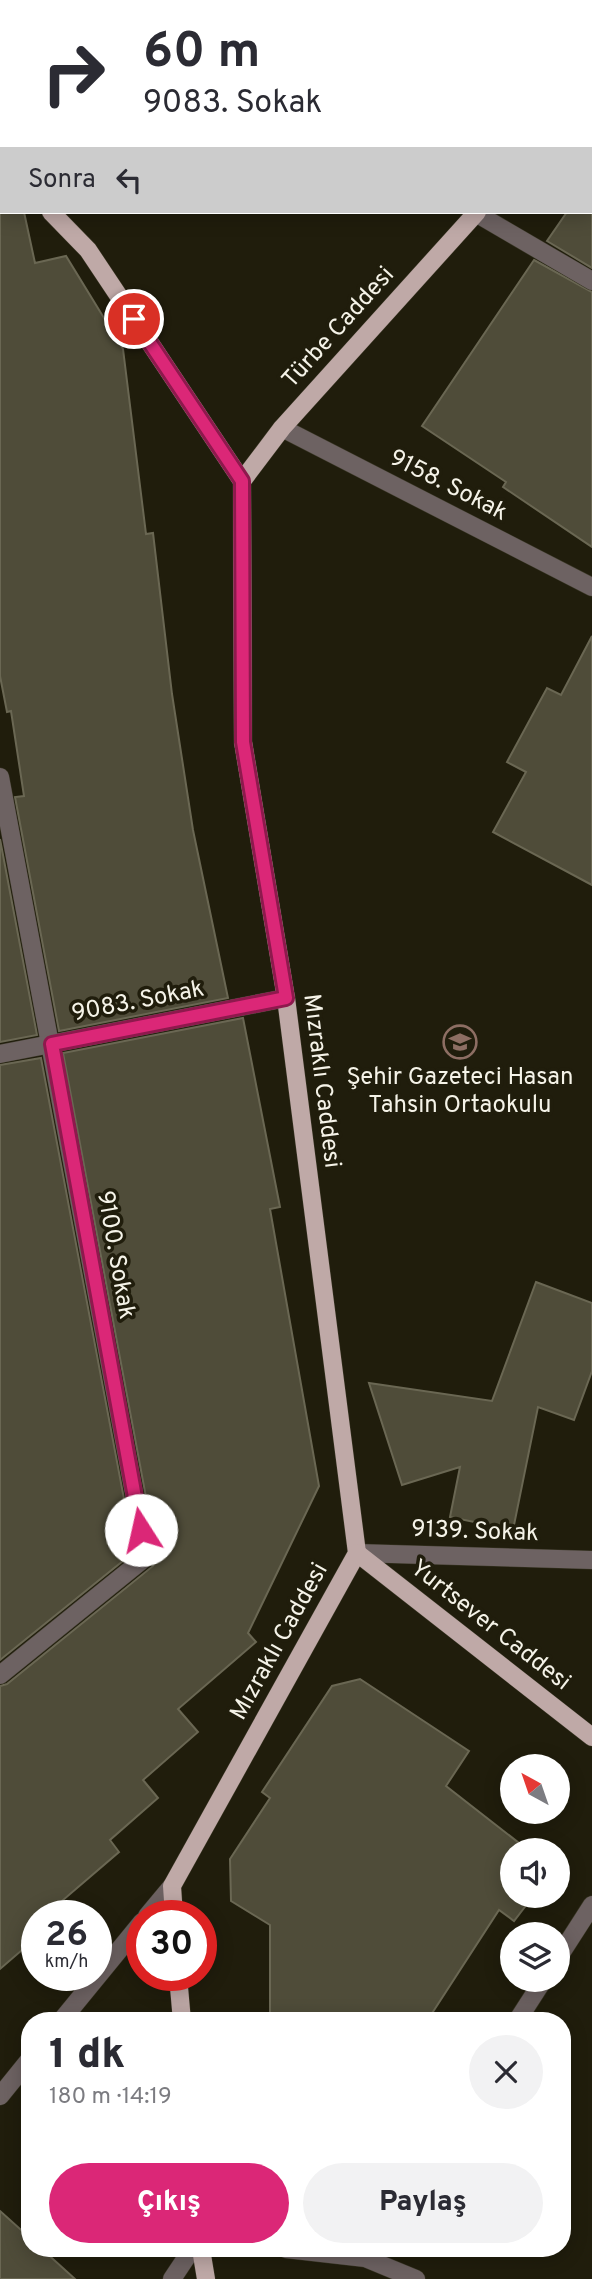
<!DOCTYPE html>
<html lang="tr">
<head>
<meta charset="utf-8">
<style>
  :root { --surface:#fff; --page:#f2f2f3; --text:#2b2b33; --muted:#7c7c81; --accent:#db2777 }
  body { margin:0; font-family:Overpass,sans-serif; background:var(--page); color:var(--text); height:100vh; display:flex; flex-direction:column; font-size:26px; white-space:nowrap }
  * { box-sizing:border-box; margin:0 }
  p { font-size:23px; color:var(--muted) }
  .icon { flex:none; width:38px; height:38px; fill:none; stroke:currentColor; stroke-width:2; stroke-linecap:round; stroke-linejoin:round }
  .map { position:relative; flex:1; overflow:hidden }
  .panel { position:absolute; left:21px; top:2012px; width:550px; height:245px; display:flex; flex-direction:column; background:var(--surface); border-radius:28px; box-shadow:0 4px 18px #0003 }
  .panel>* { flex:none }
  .guide { position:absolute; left:0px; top:0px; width:593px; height:214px; box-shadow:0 4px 18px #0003; background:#fff; color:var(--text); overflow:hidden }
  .needle { width:46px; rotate:320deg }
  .tools { position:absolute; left:500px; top:1754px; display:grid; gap:14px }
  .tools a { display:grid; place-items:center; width:70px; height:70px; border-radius:50%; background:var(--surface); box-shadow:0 4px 18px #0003; font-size:35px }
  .speed { position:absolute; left:21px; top:1900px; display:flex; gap:14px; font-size:35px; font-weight:700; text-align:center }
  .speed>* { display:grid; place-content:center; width:91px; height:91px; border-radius:50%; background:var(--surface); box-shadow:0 4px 18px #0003; line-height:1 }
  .speed small { font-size:18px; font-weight:400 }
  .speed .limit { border:10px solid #d22; background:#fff; color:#111 }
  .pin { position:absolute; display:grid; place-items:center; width:60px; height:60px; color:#fff; margin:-30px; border:4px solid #fff; border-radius:50%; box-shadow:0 2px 7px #0007 }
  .me { position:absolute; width:77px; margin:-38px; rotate:350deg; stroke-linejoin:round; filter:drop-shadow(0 0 5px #0008) }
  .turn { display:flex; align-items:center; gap:24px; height:147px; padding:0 28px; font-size:32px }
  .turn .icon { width:91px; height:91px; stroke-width:2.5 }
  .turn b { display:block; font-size:49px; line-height:60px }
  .then { display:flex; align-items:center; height:66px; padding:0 28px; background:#0003; gap:14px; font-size:26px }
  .round { display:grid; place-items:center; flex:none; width:74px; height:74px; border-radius:37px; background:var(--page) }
  .summary { display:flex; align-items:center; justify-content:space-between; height:119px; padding:0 28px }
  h1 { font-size:42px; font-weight:800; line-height:52px }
  .button { display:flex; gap:14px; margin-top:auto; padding:14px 28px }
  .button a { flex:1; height:80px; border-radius:42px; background:var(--accent); color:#fff; font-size:28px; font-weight:800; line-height:80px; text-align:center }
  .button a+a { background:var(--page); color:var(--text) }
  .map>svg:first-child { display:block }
</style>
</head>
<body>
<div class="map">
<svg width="592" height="2279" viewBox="0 0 592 2279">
  <rect width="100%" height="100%" fill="#201d0c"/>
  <!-- forest -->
  <polygon fill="#4f583c" points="101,0 569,0 100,2"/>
  <!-- building -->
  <g fill="#4f4c39" stroke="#6a6753" stroke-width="2">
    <polygon points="592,175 592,174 592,268 547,241 567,212 592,212"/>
    <polygon points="0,187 2,212 24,212 35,263 66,256 123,349 146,534 153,533 172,694 193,830 228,998 59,1031 15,797 24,796 11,711 7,712 0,676"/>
    <polygon points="534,260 592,292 592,547 503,487 506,482 422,426"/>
    <polygon points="592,636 592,885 493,832 526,772 507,762 547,688 561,695"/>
    <polygon points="0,839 37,1035 0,1042"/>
    <polygon points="243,1018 280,1207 270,1209 319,1486 248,1633 256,1642 178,1709 198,1732 143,1780 158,1798 110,1840 119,1852 63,1900 70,1908 61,1916 37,1916 37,1937 0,1969 0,1686 7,1684 153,1566 157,1556 63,1053"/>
    <polygon points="41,1058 134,1552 0,1660 0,1065"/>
    <polygon points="536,1282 592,1303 592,1371 574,1420 538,1407 513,1530 450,1517 460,1467 402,1485 369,1383 492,1401"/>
    <polygon points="360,1679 469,1751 446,1786 528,1850 513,1850 513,1895 534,1895 514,1921 499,1910 427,2021 270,2021 270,1925 231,1901 230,1859 270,1798 262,1792 332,1686"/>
    <polygon points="0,2211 30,2238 30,2249 42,2249 75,2279 0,2279"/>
  </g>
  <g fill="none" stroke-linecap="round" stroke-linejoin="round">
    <defs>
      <g id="minor">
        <polyline points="0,68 2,69"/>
        <polyline points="474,212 592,281"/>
        <polyline points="282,428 592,587"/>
        <polyline points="0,777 146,1557 0,1675"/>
        <polyline points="0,1054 286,998"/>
        <polyline points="357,1553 592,1560"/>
        <polyline points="147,1916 172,1886"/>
        <polyline points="558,1958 592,1905"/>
        <polyline points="61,2021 142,1922"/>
        <polyline points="517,2021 544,1979"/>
        <polyline points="0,2096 30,2059"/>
        <polyline points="286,2249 365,2258 416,2279"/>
        <polyline points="172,2279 192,2249"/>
      </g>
      <g id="major">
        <polyline points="592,14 592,13"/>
        <polyline points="0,157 2,159"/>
        <polyline points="51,212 88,250 242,481 243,742 286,998 357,1553 172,1886 174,1916"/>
        <polyline points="242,481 282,428 477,212"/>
        <polyline points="357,1553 592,1737"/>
        <polyline points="178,1976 182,2021"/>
        <polyline points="201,2249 206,2279"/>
      </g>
    </defs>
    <!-- minor casing -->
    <use href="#minor" stroke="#3a3726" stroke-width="19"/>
    <!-- major casing -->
    <use href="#major" stroke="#3a3726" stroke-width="19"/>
    <!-- minor -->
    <use href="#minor" stroke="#6d6262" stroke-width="18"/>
    <!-- major -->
    <use href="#major" stroke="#bfa9a7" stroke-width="18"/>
  </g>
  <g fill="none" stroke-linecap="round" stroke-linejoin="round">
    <defs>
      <polyline id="route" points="134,319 242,481 243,742 286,998 52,1044 141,1530"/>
    </defs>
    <!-- route casing -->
    <use href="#route" stroke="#8e194d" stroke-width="18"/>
    <!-- route -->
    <use href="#route" stroke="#db2777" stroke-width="12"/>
  </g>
  <!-- icons -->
  <defs>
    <symbol id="school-ring" viewBox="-11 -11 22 22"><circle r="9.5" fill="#201d0c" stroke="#8d6e63" stroke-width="1.5"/><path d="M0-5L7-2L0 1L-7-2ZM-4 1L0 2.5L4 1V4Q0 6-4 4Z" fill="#8d6e63"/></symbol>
  </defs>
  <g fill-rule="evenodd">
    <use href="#school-ring" x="441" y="1023" width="38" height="38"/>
  </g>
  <g text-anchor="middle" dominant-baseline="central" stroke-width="7" stroke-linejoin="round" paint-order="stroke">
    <!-- street labels -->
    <g font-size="24" fill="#f5f3e8" stroke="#201d0c">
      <text transform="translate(339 328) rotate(-48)">Türbe Caddesi</text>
      <text transform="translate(448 486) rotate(27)">9158. Sokak</text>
      <text transform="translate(138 1002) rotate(-11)">9083. Sokak</text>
      <text transform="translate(321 1081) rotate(83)">Mızraklı Caddesi</text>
      <text transform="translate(115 1255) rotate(80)">9100. Sokak</text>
      <text transform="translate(475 1532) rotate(2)">9139. Sokak</text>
      <text transform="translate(490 1626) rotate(38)">Yurtsever Caddesi</text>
      <text transform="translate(280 1642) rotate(-61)">Mızraklı Caddesi</text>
    </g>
    <!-- poi labels -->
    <g font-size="24" fill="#f5f3e8" stroke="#201d0c">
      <text x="460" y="1078">Şehir Gazeteci Hasan<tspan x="460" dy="28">Tahsin Ortaokulu</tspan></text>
    </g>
  </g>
</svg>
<div class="tools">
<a><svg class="needle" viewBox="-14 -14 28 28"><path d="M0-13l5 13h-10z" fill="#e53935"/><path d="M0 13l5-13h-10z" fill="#7c7c81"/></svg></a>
<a><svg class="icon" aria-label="sound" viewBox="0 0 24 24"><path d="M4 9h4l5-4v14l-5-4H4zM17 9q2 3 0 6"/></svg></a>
<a><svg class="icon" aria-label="layers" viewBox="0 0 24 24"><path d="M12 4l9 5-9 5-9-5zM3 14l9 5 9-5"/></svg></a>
</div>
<div class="speed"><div>26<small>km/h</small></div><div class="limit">30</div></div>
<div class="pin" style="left:134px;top:319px;background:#d93025"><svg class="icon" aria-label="arrive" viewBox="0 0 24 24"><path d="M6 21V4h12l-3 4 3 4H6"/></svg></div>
<svg class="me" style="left:141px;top:1530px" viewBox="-20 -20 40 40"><circle r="19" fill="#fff"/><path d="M0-13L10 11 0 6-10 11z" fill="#db2777"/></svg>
<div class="guide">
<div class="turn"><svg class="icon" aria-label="right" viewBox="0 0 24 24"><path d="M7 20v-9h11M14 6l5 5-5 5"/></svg><div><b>60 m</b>9083. Sokak</div></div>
<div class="then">Sonra<svg class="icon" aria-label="left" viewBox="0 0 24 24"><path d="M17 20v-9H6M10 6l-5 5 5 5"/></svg></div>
</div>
<section class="panel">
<div class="summary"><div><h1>1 dk</h1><p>180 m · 14:19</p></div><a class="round"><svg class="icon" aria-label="close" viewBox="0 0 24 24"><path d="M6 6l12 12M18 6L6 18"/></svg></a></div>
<div class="button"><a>Çıkış</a><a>Paylaş</a></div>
</section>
</div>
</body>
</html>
